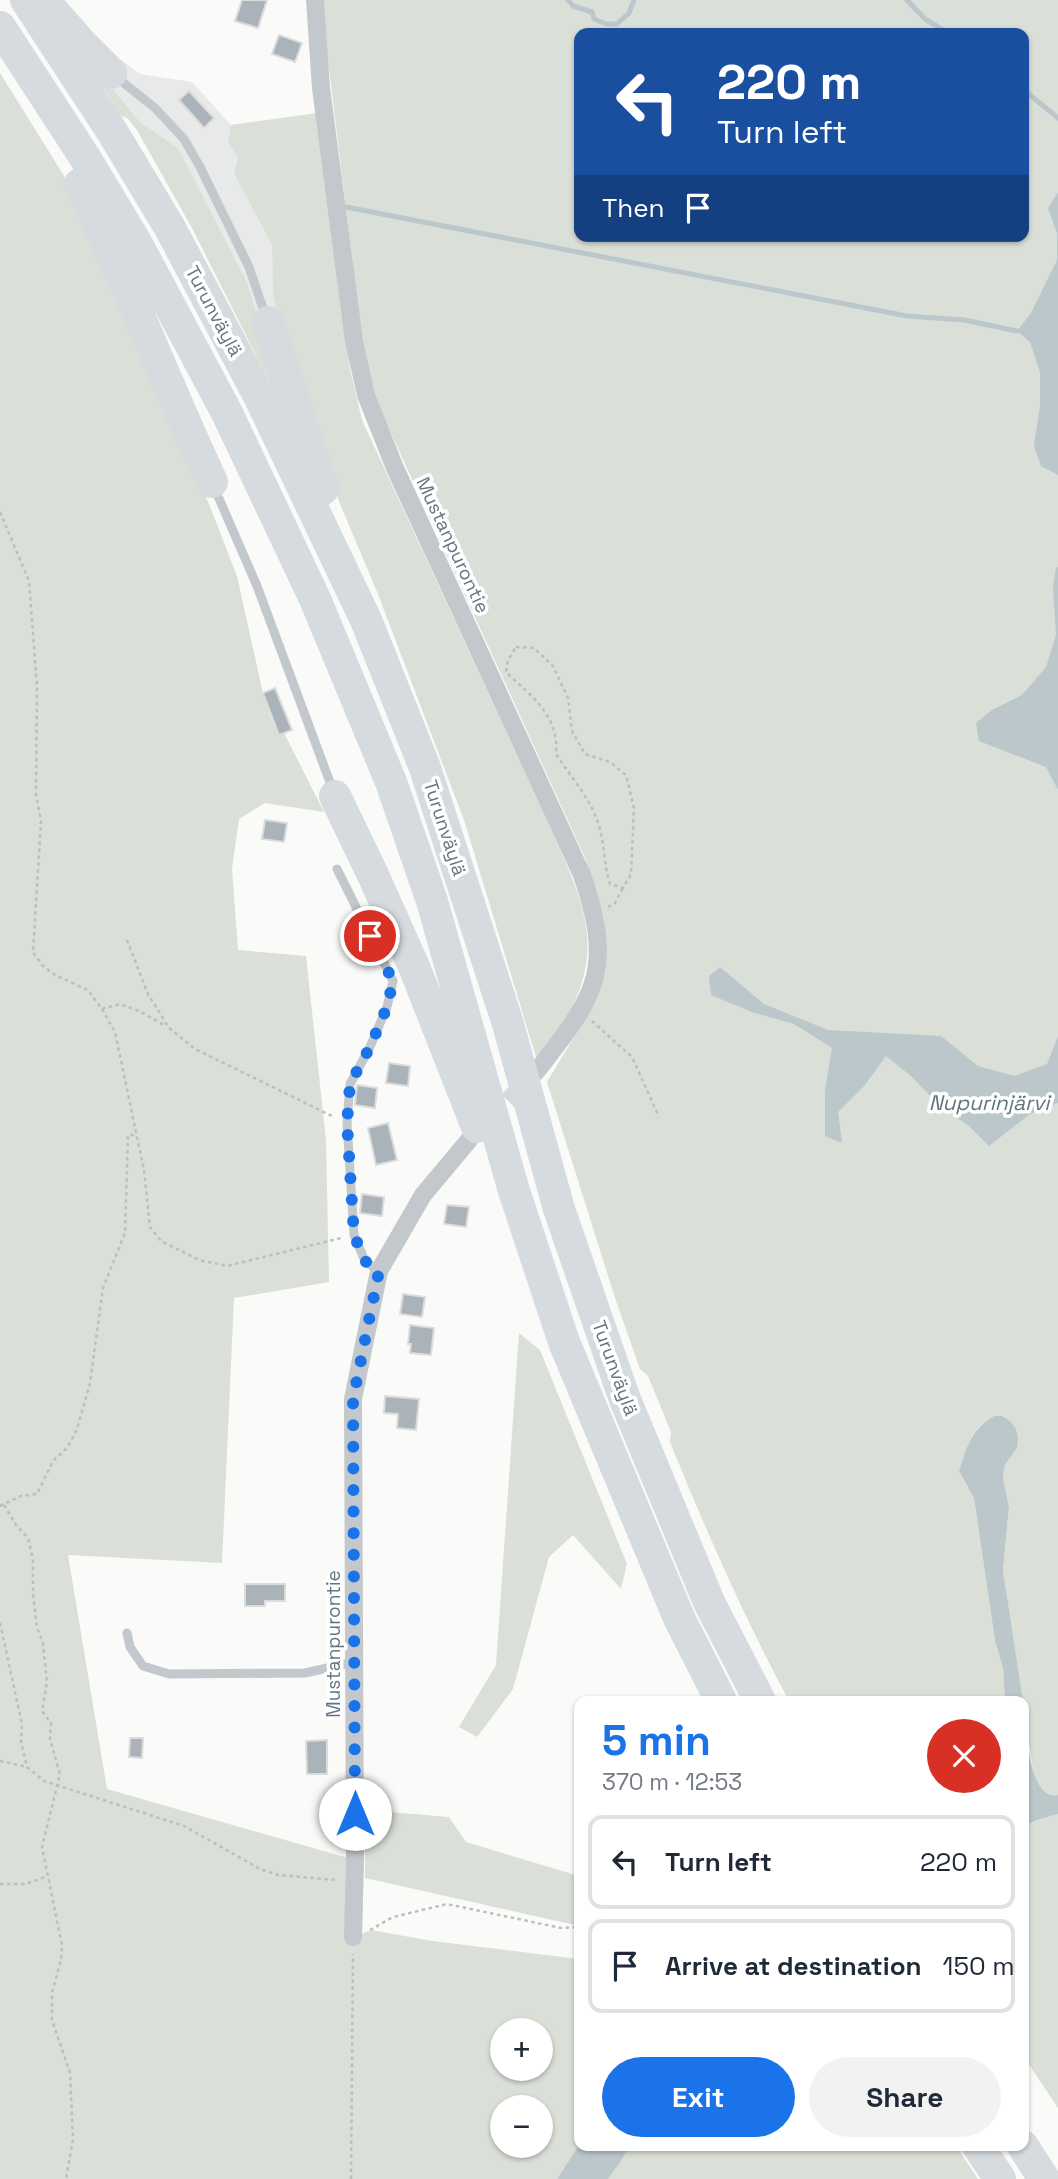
<!DOCTYPE html>
<html lang="en">
<head>
<meta charset="utf-8">
<style>
  :root { --surface:#fff; --page:#f2f2f3; --text:#1f2937; --muted:#747a83; --line:#e0e1e3; --accent:#1a73e8 }
  body { margin:0; font-family:"Space Grotesk",sans-serif; background:var(--page); color:var(--text); height:100vh; display:flex; flex-direction:column; font-size:26px; white-space:nowrap }
  * { box-sizing:border-box; margin:0 }
  p { font-size:23px; color:var(--muted) }
  .icon { flex:none; width:38px; height:38px; fill:none; stroke:currentColor; stroke-width:2; stroke-linecap:round; stroke-linejoin:round }
  .map { position:relative; flex:1; overflow:hidden }
  .panel { position:absolute; left:574px; top:1696px; width:455px; height:455px; display:flex; flex-direction:column; background:var(--surface); border-radius:14px; box-shadow:0 2px 5px #0004 }
  .panel>* { flex:none }
  .guide { position:absolute; left:574px; top:28px; width:455px; height:214px; border-radius:14px; box-shadow:0 2px 5px #0004; background:#1a4fa0; color:#fff; overflow:hidden }
  .fabs { position:absolute; left:490px; top:2018px; display:grid; gap:14px }
  .fabs a { display:grid; place-items:center; width:63px; height:63px; border-radius:50%; background:var(--surface); box-shadow:0 2px 5px #0004; font-size:35px }
  .pin { position:absolute; display:grid; place-items:center; width:60px; height:60px; color:#fff; margin:-30px; border:4px solid #fff; border-radius:50%; box-shadow:0 2px 7px #0007 }
  .me { position:absolute; width:77px; margin:-38px; rotate:0deg; stroke-linejoin:round; filter:drop-shadow(0 0 5px #0008) }
  .turn { display:flex; align-items:center; gap:24px; height:147px; padding:0 28px; font-size:32px }
  .turn .icon { width:91px; height:91px; stroke-width:2.5 }
  .turn b { display:block; font-size:49px; line-height:60px }
  .then { display:flex; align-items:center; height:66px; padding:0 28px; background:#0003; gap:14px; font-size:26px }
  .round { display:grid; place-items:center; flex:none; width:74px; height:74px; border-radius:37px; background:var(--page) }
  .summary { display:flex; align-items:center; justify-content:space-between; height:119px; padding:0 28px }
  h1 { font-size:42px; font-weight:600; line-height:52px; color:var(--accent) }
  .action { display:flex; gap:14px; margin-top:auto; padding:14px 28px }
  .action a { flex:1; height:80px; border-radius:42px; background:var(--accent); color:#fff; font-size:28px; font-weight:600; line-height:80px; text-align:center }
  .action a+a { background:var(--page); color:var(--text) }
  ul { padding:0; list-style:none }
  li { display:flex; align-items:center; gap:21px; height:94px; margin:0 14px 10px; padding:0 14px; border:4px solid var(--line); border-radius:14px }
  li div { flex:1 }
  li b { display:block; font-size:26px }
  li em { font-style:normal }
  .map>svg:first-child { display:block }
</style>
</head>
<body>
<div class="map">
<svg width="1058" height="2179" viewBox="0 0 1058 2179">
  <rect width="100%" height="100%" fill="#fafaf8"/>
  <!-- built -->
  <polygon fill="#e8e9e9" points="120,59 140,74 192,82 231,125 228,142 238,157 234,174 272,245 273,295 279,320 259,324 178,148 140,122 106,81"/>
  <!-- green -->
  <g fill="#dadfd7" fill-rule="evenodd">
    <path d="M324,0H1058V1795C1045,1797 1039,1787 1034,1777L1003,1570L1009,1507L1003,1478L1005,1465L1017,1448L1016,1429L1002,1416C974,1416 966,1450 959,1471L974,1498L995,1641L1003,1668L1005,1701H789C744,1617 706,1531 670,1442L671,1432L648,1376L640,1369L615,1298L547,1082L595,1002L604,962V919L586,860L385,420L372,385L360,326L325,35ZM579,33H1024V236H579Z"/>
    <polygon points="92,71 106,81 140,122 178,148 247,283 291,425 193,230 137,130 127,118 121,116"/>
    <path d="M0,73L66,179L177,422L237,576L263,693L271,711L269,713L279,735L284,733L324,812L265,803L239,819L232,869L238,950L306,956L326,1140L329,1282L234,1298L222,1563L68,1555L107,1789L355,1860L354,1937L371,1930L432,1941L578,1959L579,1956V2145L557,2179H0ZM502,2030H541V2068H502ZM502,2107H541V2146H502Z"/>
    <path d="M317,113L350,369L362,420L553,833C580,896 605,942 571,1009C568,1015 565,1023 561,1029C554,1039 544,1048 536,1057L464,820L376,589L340,504L279,320L273,295L272,245L234,174L238,157L228,142L231,125Z"/>
    <polygon points="519,1333 540,1350 627,1564 621,1589 573,1535 549,1557 513,1689 477,1737 459,1727 496,1665"/>
    <polygon points="365,1810 449,1817 466,1842 579,1876 579,1926 365,1878"/>
    <polygon points="1058,1814 1058,2108 1024,2057 1024,1826 1037,1820"/>
    <polygon points="629,2146 956,2146 978,2179 608,2179 621,2161"/>
  </g>
  <!-- water -->
  <g fill="#bbc7cb">
    <polygon points="1058,192 1058,475 1041,466 1034,446 1040,406 1040,372 1030,342 1017,331 1031,313 1057,260 1057,233 1048,208"/>
    <polygon points="1058,567 1058,790 1046,767 979,741 976,723 992,710 1022,695 1046,667 1056,635 1053,587 1056,568"/>
    <polygon points="720,967 764,1004 828,1030 941,1036 978,1066 1014,1076 1047,1064 1058,1036 1058,1103 1030,1114 989,1146 969,1126 938,1104 911,1076 886,1056 865,1085 838,1112 842,1143 825,1136 825,1090 832,1048 794,1024 752,1012 711,995 709,976"/>
    <path d="M995,1416H1002L1010,1421L1016,1429L1018,1438L1017,1448L1005,1465L1003,1478L1009,1507L1003,1570L1023,1701H1005L1003,1668L995,1641L974,1498L959,1471C966,1449 972,1426 995,1416Z"/>
    <path d="M1024,1709C1027,1730 1028,1801 1058,1795V1814L1037,1820L1024,1826Z"/>
    <polygon points="579,2145 579,2146 629,2146 621,2161 608,2179 557,2179"/>
  </g>
  <g fill="none" stroke-linecap="round" stroke-linejoin="round">
    <!-- stream -->
    <g stroke="#bbc7cb" stroke-width="5">
      <polyline points="568,0 573,6 592,12 594,19 606,24 617,24 629,13 634,0"/>
      <polyline points="907,0 925,19 948,33"/>
      <polyline points="1024,90 1058,118"/>
      <polyline points="346,207 907,316 964,320 1017,331"/>
    </g>
  </g>
  <!-- building -->
  <g fill="#aab3b9" stroke="#dcdcda" stroke-width="2">
    <polygon points="242,0 267,0 258,28 235,21"/>
    <polygon points="279,35 302,43 295,62 272,54"/>
    <polygon points="189,91 214,118 204,128 179,100"/>
    <polygon points="275,688 292,730 279,735 263,693"/>
    <polygon points="265,820 287,823 284,842 262,839"/>
    <polygon points="389,1063 410,1066 408,1086 386,1083"/>
    <polygon points="357,1085 377,1088 375,1108 355,1105"/>
    <polygon points="388,1123 397,1160 376,1165 368,1128"/>
    <polygon points="362,1194 384,1197 382,1216 360,1213"/>
    <polygon points="447,1205 469,1207 466,1227 444,1224"/>
    <polygon points="403,1294 425,1297 422,1317 400,1314"/>
    <polygon points="410,1325 434,1328 431,1355 410,1353 411,1344 408,1344"/>
    <polygon points="385,1396 419,1399 416,1430 397,1428 398,1414 384,1413"/>
    <polygon points="245,1584 285,1584 285,1601 265,1601 265,1606 245,1606"/>
    <polygon points="130,1738 143,1738 142,1758 129,1757"/>
    <polygon points="327,1740 327,1774 307,1774 306,1741"/>
  </g>
  <g fill="none" stroke-linecap="round" stroke-linejoin="round">
    <!-- minor-tunnel -->
    <polyline stroke="#d5d9db" stroke-width="18" stroke-dasharray="18 9" stroke-linecap="butt" points="489,1120 528,1080"/>
    <!-- path -->
    <g stroke="#bbbfc2" stroke-width="2.5" stroke-dasharray="3.5 3.5" stroke-linecap="butt">
      <polyline points="0,512 29,581 37,686 36,794 41,821 33,952 43,966 55,975 88,990 102,1009 115,1032 144,1170 150,1227 161,1241 199,1260 227,1266 341,1238"/>
      <path d="M516,647L534,648L553,666L568,698L572,731L585,754L610,762L626,775L634,808L631,874L623,888L610,884C603,863 605,840 597,820C588,795 570,776 556,754C559,715 532,697 506,672L508,660Z"/>
      <polyline points="608,907 615,903 623,888"/>
      <polyline points="127,940 148,994 169,1028 195,1049 334,1117"/>
      <polyline points="102,1009 120,1004 139,1011 166,1026"/>
      <polyline points="592,1021 632,1057 659,1117"/>
      <polyline points="4,1505 16,1525 28,1538 33,1560 33,1594 37,1627 43,1644 47,1682 42,1711 51,1723 50,1739 60,1774 42,1847 62,1945 61,1959 52,1993 52,2020 70,2073 73,2139 66,2179"/>
      <polyline points="0,1506 21,1496 37,1494 53,1461 67,1448 77,1429 90,1383 103,1288 125,1233 128,1135 137,1135"/>
      <polyline points="0,1623 22,1724 21,1742 27,1767 44,1781 184,1826 260,1869 278,1875 337,1880"/>
      <polyline points="0,1761 27,1767"/>
      <polyline points="0,1884 26,1884 47,1876"/>
      <polyline points="370,1930 393,1917 447,1904 561,1928 579,1927"/>
      <polyline points="351,2179 353,1954"/>
    </g>
    <!-- service -->
    <g stroke="#c3c8cc" stroke-width="9">
      <polyline points="115,76 155,108 184,139 200,167 249,267 266,317"/>
      <polyline points="214,487 257,586 334,793"/>
      <polyline points="337,869 393,981 387,1007 370,1047 350,1084 347,1123 354,1235 365,1261 379,1271"/>
      <polyline points="127,1633 130,1647 143,1666 169,1674 305,1673 354,1662"/>
    </g>
    <!-- minor -->
    <g stroke="#c3c8cc" stroke-width="18">
      <path d="M315,0L321,88L354,341L366,395L395,468L582,875C615,971 595,997 536,1072"/>
      <polyline points="353,1937 355,1860 353,1399 379,1271 423,1195 469,1140"/>
    </g>
    <!-- motorway -->
    <g stroke="#d6dbdf" stroke-width="32">
      <polyline points="26,0 113,133 170,228 260,398 366,620 425,768 508,1024 559,1209 624,1397 709,1602 760,1701"/>
      <polyline points="52,10 82,44 111,73"/>
      <polyline points="0,27 84,156 137,244 227,413 315,599 391,782 432,901 514,1191 564,1342 679,1618 721,1701"/>
      <path d="M80,184C127,282 166,383 212,482"/>
      <polyline points="268,322 323,489"/>
      <polyline points="335,796 373,875 415,969 477,1127"/>
      <polyline points="978,2146 1000,2179"/>
      <polyline points="1023,2146 1044,2179"/>
    </g>
  </g>
  <g fill="none" stroke-linecap="round" stroke-linejoin="round">
    <!-- route -->
    <polyline stroke="#1a73e8" stroke-width="12" stroke-dasharray="0 21.6" points="355,1814 353,1399 379,1271 365,1261 354,1235 347,1123 350,1084 370,1047 387,1007 393,981 370,936"/>
  </g>
  <g text-anchor="middle" dominant-baseline="central" stroke-width="7" stroke-linejoin="round" paint-order="stroke">
    <!-- street labels -->
    <g font-size="19" fill="#657683" stroke="#fff">
      <text transform="translate(214 311) rotate(62)">Turunväylä</text>
      <text transform="translate(453 545) rotate(65)">Mustanpurontie</text>
      <text transform="translate(445 828) rotate(72)">Turunväylä</text>
      <text transform="translate(615 1368) rotate(70)">Turunväylä</text>
      <text transform="translate(333 1644) rotate(-90)">Mustanpurontie</text>
    </g>
    <!-- water labels -->
    <g font-size="21" font-style="italic" fill="#60757c" stroke="#fff">
      <text x="989" y="1102">Nupurinjärvi</text>
    </g>
  </g>
</svg>
<div class="fabs">
<a>+</a>
<a>−</a>
</div>
<div class="pin" style="left:370px;top:936px;background:#d93025"><svg class="icon" aria-label="arrive" viewBox="0 0 24 24"><path d="M6 21V4h12l-3 4 3 4H6"/></svg></div>
<svg class="me" style="left:355px;top:1814px" viewBox="-20 -20 40 40"><circle r="19" fill="#fff"/><path d="M0-13L10 11 0 6-10 11z" fill="#1a73e8"/></svg>
<div class="guide">
<div class="turn"><svg class="icon" aria-label="left" viewBox="0 0 24 24"><path d="M17 20v-9H6M10 6l-5 5 5 5"/></svg><div><b>220 m</b>Turn left</div></div>
<div class="then">Then<svg class="icon" aria-label="arrive" viewBox="0 0 24 24"><path d="M6 21V4h12l-3 4 3 4H6"/></svg></div>
</div>
<section class="panel">
<div class="summary"><div><h1>5 min</h1><p>370 m · 12:53</p></div><a class="round" style="background:#d93025;color:#fff"><svg class="icon" aria-label="close" viewBox="0 0 24 24"><path d="M6 6l12 12M18 6L6 18"/></svg></a></div>
<ul>
<li><svg class="icon" aria-label="left" viewBox="0 0 24 24"><path d="M17 20v-9H6M10 6l-5 5 5 5"/></svg><div><b>Turn left</b></div><em>220 m</em></li>
<li><svg class="icon" aria-label="arrive" viewBox="0 0 24 24"><path d="M6 21V4h12l-3 4 3 4H6"/></svg><div><b>Arrive at destination</b></div><em>150 m</em></li>
</ul>
<div class="action"><a>Exit</a><a>Share</a></div>
</section>
</div>
</body>
</html>
